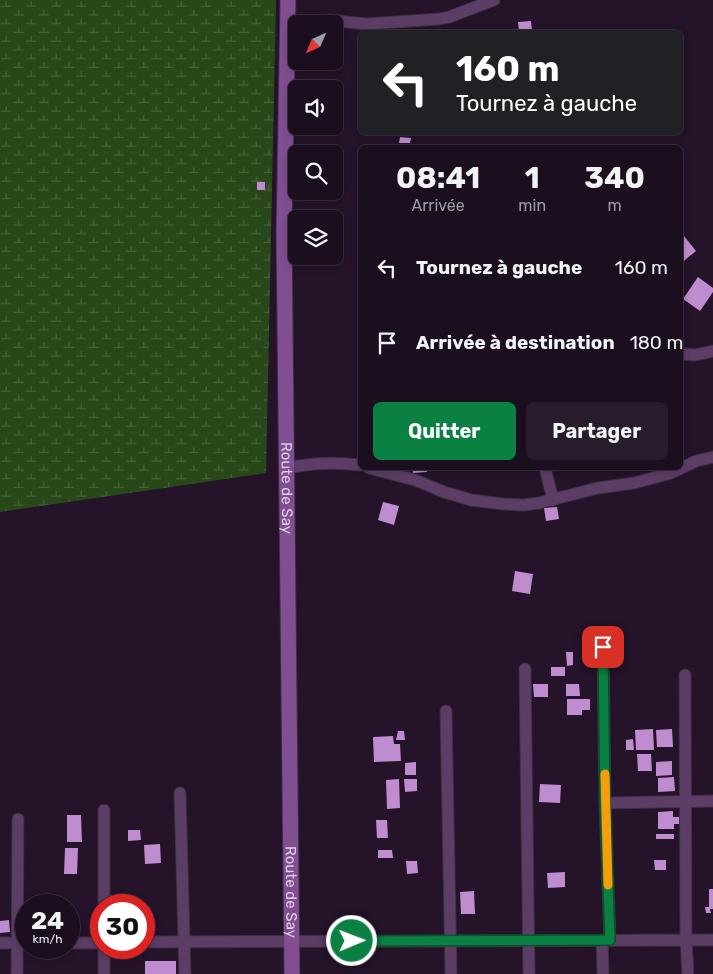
<!DOCTYPE html>
<html lang="fr">
<head>
<meta charset="utf-8">
<style>
  :root { --surface:#1b0e1f; --page:#281c2c; --text:#f1f3f6; --muted:#a09ca4; --line:#392e3d; --accent:#0b8043 }
  body { margin:0; font-family:Rubik,sans-serif; background:var(--page); color:var(--text); height:100vh; display:flex; flex-direction:column; font-size:19px; white-space:nowrap }
  * { box-sizing:border-box; margin:0 }
  p { font-size:16px; color:var(--muted) }
  .icon { flex:none; width:28px; height:28px; fill:none; stroke:currentColor; stroke-width:2; stroke-linecap:round; stroke-linejoin:round }
  .map { position:relative; flex:1; overflow:hidden }
  .panel { position:absolute; left:358px; top:145px; width:325px; height:325px; display:flex; flex-direction:column; background:var(--surface); border-radius:8px; box-shadow:0 2px 8px #0003,0 0 0 1px var(--line) }
  .panel>* { flex:none }
  .hud { position:absolute; left:358px; top:30px; width:325px; height:105px; border-radius:8px; box-shadow:0 2px 8px #0003,0 0 0 1px var(--line); background:#202124; color:#fff; overflow:hidden }
  .needle { width:32px; rotate:225deg }
  .buttons { position:absolute; left:288px; top:15px; display:grid; gap:10px }
  .buttons a { display:grid; place-items:center; width:55px; height:55px; border-radius:8px; background:var(--surface); box-shadow:0 2px 8px #0003,0 0 0 1px var(--line); font-size:25px }
  .speed { position:absolute; left:15px; top:894px; display:flex; gap:10px; font-size:25px; font-weight:700; text-align:center }
  .speed>* { display:grid; place-content:center; width:65px; height:65px; border-radius:50%; background:var(--surface); box-shadow:0 2px 8px #0003,0 0 0 1px var(--line); line-height:1 }
  .speed small { font-size:12px; font-weight:400 }
  .speed .limit { border:8px solid #d22; background:#fff; color:#111 }
  .pin { position:absolute; display:grid; place-items:center; width:42px; height:42px; color:#fff; margin:-21px; border-radius:10px; box-shadow:0 2px 8px #0006 }
  .me { position:absolute; width:55px; margin:-28px; rotate:89deg; stroke-linejoin:round; filter:drop-shadow(0 0 4px #0008) }
  .turn { display:flex; align-items:center; gap:18px; height:105px; padding:0 15px; font-size:22px }
  .turn .icon { width:65px; height:65px; stroke-width:2.5 }
  .turn b { display:block; font-size:35px; line-height:42px }
  .eta { display:flex; justify-content:space-evenly; align-items:center; height:85px; text-align:center }
  .eta b { font-size:30px; font-weight:700; line-height:35px }
  .cta { display:flex; gap:10px; margin-top:auto; padding:10px 15px }
  .cta a { flex:1; height:58px; border-radius:8px; background:var(--accent); color:#fff; font-size:20px; font-weight:700; line-height:58px; text-align:center }
  .cta a+a { background:var(--page); color:var(--text) }
  ul { padding:0; list-style:none }
  li { display:flex; align-items:center; gap:15px; height:75px; padding:0 15px }
  li div { flex:1 }
  li b { display:block; font-size:19px }
  li em { font-style:normal }
  .map>svg:first-child { display:block }
</style>
</head>
<body>
<div class="map">
<svg width="713" height="974" viewBox="0 0 713 974">
  <defs>
    <pattern id="wetland-marsh" width="20" height="14" patternUnits="userSpaceOnUse" patternTransform="scale(1.25)"><rect width="20" height="14" fill="#294819"/><path d="M1 5h8M5 5V1M11 12h8M15 12V8" fill="none" stroke="#48613a"/></pattern>
  </defs>
  <rect width="100%" height="100%" fill="#241329"/>
  <!-- wetland -->
  <polygon fill="url(#wetland-marsh)" points="0,0 276,0 266,473 0,512"/>
  <!-- building -->
  <g fill="#bf8ccf">
    <polygon points="531,21 532,30 519,31 518,22"/>
    <polygon points="400,137 411,138 410,143 399,143"/>
    <rect x="257" y="182" width="8" height="8"/>
    <polygon points="680,231 696,251 680,264"/>
    <polygon points="698,277 713,288 713,292 700,311 683,299"/>
    <polygon points="413,468 426,468 427,472 413,473"/>
    <polygon points="383,502 399,506 394,525 378,520"/>
    <polygon points="557,507 559,519 546,521 544,508"/>
    <polygon points="515,571 533,574 530,594 512,591"/>
    <polygon points="566,652 573,652 573,665 567,666"/>
    <rect x="551" y="667" width="14" height="9"/>
    <polygon points="533,684 548,684 548,697 534,697"/>
    <polygon points="566,684 579,684 580,696 566,696"/>
    <polygon points="567,699 590,699 590,710 582,710 582,715 567,715"/>
    <polygon points="653,729 654,750 636,750 635,730"/>
    <polygon points="672,729 673,747 657,747 656,730"/>
    <polygon points="398,731 404,731 405,740 396,740"/>
    <polygon points="393,736 394,744 400,744 401,761 374,762 373,737"/>
    <polygon points="633,739 634,750 626,750 626,740"/>
    <polygon points="637,754 651,754 652,771 638,771"/>
    <polygon points="672,761 672,775 656,776 656,762"/>
    <polygon points="416,762 416,775 405,775 405,763"/>
    <polygon points="674,777 675,791 658,792 658,778"/>
    <polygon points="399,779 400,808 387,809 386,780"/>
    <polygon points="404,779 417,779 417,791 405,792"/>
    <polygon points="540,784 561,785 560,803 539,802"/>
    <polygon points="673,811 673,817 681,817 681,824 674,824 674,829 658,829 658,812"/>
    <polygon points="67,815 81,815 82,842 67,842"/>
    <polygon points="376,820 387,820 388,838 377,838"/>
    <polygon points="128,830 140,830 141,840 128,841"/>
    <rect x="656" y="834" width="18" height="5"/>
    <polygon points="160,844 161,863 145,864 144,845"/>
    <polygon points="65,848 78,848 77,874 64,874"/>
    <polygon points="378,850 392,850 393,858 378,858"/>
    <polygon points="654,860 666,860 666,870 655,870"/>
    <polygon points="406,861 417,861 418,873 407,874"/>
    <polygon points="565,872 565,887 548,888 547,873"/>
    <polygon points="709,889 713,889 713,909 710,909 711,913 706,913 705,907 709,907"/>
    <polygon points="474,891 475,914 461,914 460,892"/>
    <polygon points="9,920 10,932 0,933 0,921"/>
    <rect x="145" y="961" width="31" height="13"/>
  </g>
  <g fill="none" stroke-linecap="round" stroke-linejoin="round">
    <defs>
      <g id="minor">
        <polyline points="299,24 329,20 366,24 439,19 449,17 494,0"/>
        <polyline points="680,354 695,355 713,351"/>
        <path d="M286,468C314,463 332,462 360,465"/>
        <polyline points="369,468 415,480 444,492 471,500 503,504 524,505 539,503 598,488 634,483 671,473 696,461 713,457"/>
        <polyline points="545,468 553,500"/>
        <polyline points="603,647 605,803 610,940"/>
        <polyline points="525,669 529,974"/>
        <polyline points="685,675 686,940 688,974"/>
        <polyline points="446,711 451,974"/>
        <polyline points="180,793 185,974"/>
        <polyline points="605,803 713,801"/>
        <polyline points="104,905 104,810"/>
        <polyline points="602,940 603,974"/>
        <polyline points="144,942 713,940"/>
        <polyline points="0,943 26,943"/>
        <polyline points="69,943 101,943"/>
        <polyline points="17,974 18,819"/>
        <polyline points="104,974 104,948"/>
      </g>
      <g id="secondary">
        <path id="s1" d="M288,0L284,233L292,974"/>
      </g>
    </defs>
    <!-- minor casing -->
    <use href="#minor" stroke="#3e2e43" stroke-width="13"/>
    <!-- secondary casing -->
    <use href="#secondary" stroke="#3e2e43" stroke-width="17"/>
    <!-- minor -->
    <use href="#minor" stroke="#5c3d66" stroke-width="11"/>
    <!-- secondary -->
    <use href="#secondary" stroke="#814e91" stroke-width="15"/>
  </g>
  <g fill="none" stroke-linecap="round" stroke-linejoin="round">
    <defs>
      <polyline id="route" points="352,941 610,940 605,803 603,647"/>
    </defs>
    <!-- route casing -->
    <use href="#route" stroke="#07532c" stroke-width="12"/>
    <!-- route -->
    <use href="#route" stroke="#0b8043" stroke-width="9"/>
    <!-- slow -->
    <polyline stroke="#f59e0b" stroke-width="9" points="605,774 608,885"/>
  </g>
  <g text-anchor="middle" dominant-baseline="central" stroke-width="5" stroke-linejoin="round" paint-order="stroke">
    <!-- street labels -->
    <g font-size="15" fill="#ddd1e0" stroke="#1a0a1f">
      <text stroke="none"><textPath href="#s1" startOffset="488">Route de Say</textPath></text>
      <text stroke="none"><textPath href="#s1" startOffset="892">Route de Say</textPath></text>
    </g>
  </g>
</svg>
<div class="buttons">
<a><svg class="needle" viewBox="-14 -14 28 28"><path d="M0-13l5 13h-10z" fill="#e53935"/><path d="M0 13l5-13h-10z" fill="#a09ca4"/></svg></a>
<a><svg class="icon" aria-label="sound" viewBox="0 0 24 24"><path d="M4 9h4l5-4v14l-5-4H4zM17 9q2 3 0 6"/></svg></a>
<a><svg class="icon" aria-label="search" viewBox="0 0 24 24"><circle cx="10" cy="10" r="6"/><path d="M15 15l6 6"/></svg></a>
<a><svg class="icon" aria-label="layers" viewBox="0 0 24 24"><path d="M12 4l9 5-9 5-9-5zM3 14l9 5 9-5"/></svg></a>
</div>
<div class="speed"><div>24<small>km/h</small></div><div class="limit">30</div></div>
<div class="pin" style="left:603px;top:647px;background:#d93025"><svg class="icon" aria-label="arrive" viewBox="0 0 24 24"><path d="M6 21V4h12l-3 4 3 4H6"/></svg></div>
<svg class="me" style="left:352px;top:941px" viewBox="-20 -20 40 40"><circle r="17" fill="#0b8043" stroke="#fff" stroke-width="3"/><path d="M0-11L8 9 0 5-8 9z" fill="#fff"/></svg>
<div class="hud">
<div class="turn"><svg class="icon" aria-label="left" viewBox="0 0 24 24"><path d="M17 20v-9H6M10 6l-5 5 5 5"/></svg><div><b>160 m</b>Tournez à gauche</div></div>
</div>
<section class="panel">
<div class="eta">
<div><b>08:41</b><p>Arrivée</p></div>
<div><b>1</b><p>min</p></div>
<div><b>340</b><p>m</p></div>
</div>
<ul>
<li><svg class="icon" aria-label="left" viewBox="0 0 24 24"><path d="M17 20v-9H6M10 6l-5 5 5 5"/></svg><div><b>Tournez à gauche</b></div><em>160 m</em></li>
<li><svg class="icon" aria-label="arrive" viewBox="0 0 24 24"><path d="M6 21V4h12l-3 4 3 4H6"/></svg><div><b>Arrivée à destination</b></div><em>180 m</em></li>
</ul>
<div class="cta"><a>Quitter</a><a>Partager</a></div>
</section>
</div>
</body>
</html>
